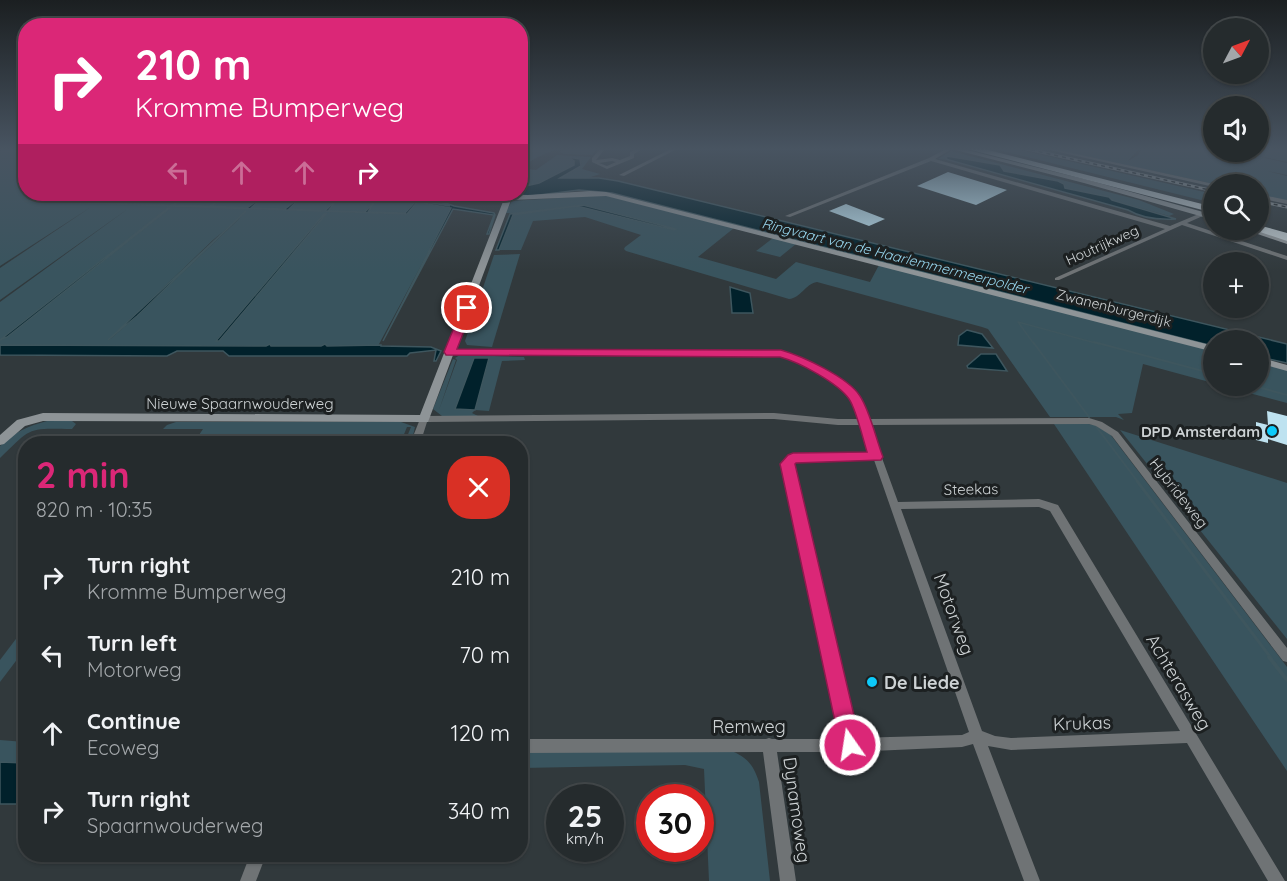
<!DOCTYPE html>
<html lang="en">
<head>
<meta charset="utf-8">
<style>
  :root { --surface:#252b2d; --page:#2d3335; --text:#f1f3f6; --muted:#a3a7aa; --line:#424749; --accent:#db2777 }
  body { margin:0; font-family:Quicksand,sans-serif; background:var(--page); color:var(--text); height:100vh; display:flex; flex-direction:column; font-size:22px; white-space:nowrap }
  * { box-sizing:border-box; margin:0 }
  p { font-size:20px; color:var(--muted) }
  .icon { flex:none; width:33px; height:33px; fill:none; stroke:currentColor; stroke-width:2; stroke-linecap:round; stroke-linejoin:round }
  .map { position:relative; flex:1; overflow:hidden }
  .sheet { position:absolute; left:18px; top:436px; width:510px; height:426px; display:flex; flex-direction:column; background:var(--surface); border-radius:24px; box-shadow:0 2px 4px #0004,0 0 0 2px var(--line) }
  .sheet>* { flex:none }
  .top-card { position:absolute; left:18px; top:18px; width:510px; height:183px; border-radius:24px; box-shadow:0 2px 4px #0004,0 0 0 2px var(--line); background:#db2777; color:#fff; overflow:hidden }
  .needle { width:39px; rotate:49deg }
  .tools { position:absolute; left:1203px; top:18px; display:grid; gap:12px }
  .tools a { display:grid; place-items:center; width:66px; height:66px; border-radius:50%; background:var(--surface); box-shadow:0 2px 4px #0004,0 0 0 2px var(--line); font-size:30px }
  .speed { position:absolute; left:546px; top:784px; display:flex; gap:12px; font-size:30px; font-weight:700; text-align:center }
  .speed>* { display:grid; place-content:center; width:78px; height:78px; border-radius:50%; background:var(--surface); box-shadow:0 2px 4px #0004,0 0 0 2px var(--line); line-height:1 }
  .speed small { font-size:15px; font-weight:400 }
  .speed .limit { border:9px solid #d22; background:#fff; color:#111 }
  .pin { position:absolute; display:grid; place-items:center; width:51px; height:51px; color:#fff; margin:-26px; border:3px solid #fff; border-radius:50%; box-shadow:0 2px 6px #0007 }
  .me { position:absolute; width:66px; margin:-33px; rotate:347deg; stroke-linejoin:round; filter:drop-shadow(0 0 4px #0008) }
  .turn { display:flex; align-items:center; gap:21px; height:126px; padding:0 18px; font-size:27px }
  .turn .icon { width:78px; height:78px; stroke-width:2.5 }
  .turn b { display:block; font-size:42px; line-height:51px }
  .lanes { display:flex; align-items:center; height:57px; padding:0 18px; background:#0003; justify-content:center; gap:30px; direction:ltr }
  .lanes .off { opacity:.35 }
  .round { display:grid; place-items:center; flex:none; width:63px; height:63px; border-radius:24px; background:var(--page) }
  .overview { display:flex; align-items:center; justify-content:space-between; height:102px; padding:0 18px }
  h1 { font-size:36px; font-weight:700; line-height:45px; color:var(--accent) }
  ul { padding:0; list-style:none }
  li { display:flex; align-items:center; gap:18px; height:78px; padding:0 18px }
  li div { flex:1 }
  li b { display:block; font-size:22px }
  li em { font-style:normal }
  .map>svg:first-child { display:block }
</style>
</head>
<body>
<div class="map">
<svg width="1287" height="881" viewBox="0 0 1287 881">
  <rect width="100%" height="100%" fill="#31393c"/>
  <!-- green -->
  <g fill="#39545e" fill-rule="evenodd">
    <path d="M7,148H25L26,194H226L217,202L227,194H264L255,204L266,194H303L291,207L304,194H419L452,208L378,346H271L270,344L267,346L0,345V302L129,208L0,300V268L91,207L0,266V151ZM169,209L7,337L1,340ZM241,217L137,316L109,340L213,240Z"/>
    <path d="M521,148H598L592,155L564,154L560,152L564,149C548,150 534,159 521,167Z"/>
    <polygon points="991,148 1012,148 1213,194 1213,203"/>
    <polygon points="1139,148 1128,161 1138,155 1142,148 1213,148 1214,152 1254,153 1258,152 1259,148 1287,148 1287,162 1249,154 1287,163 1287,175 1267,171 1287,176 1287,201 1259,195 1258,184 1214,184 1051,149"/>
    <polygon points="951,151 1139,200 1174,214 1169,216 1112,200 1109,197 1065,188 1058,181 1004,171 1000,165 950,156 946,159 949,160 938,159"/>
    <polygon points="557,155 591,157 582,169 600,174 588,178 560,178 578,168 582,163 569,158 574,161 574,165 539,183 521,187 521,168 536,170"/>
    <path d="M604,195L734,228L698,257L776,279L796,262L870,282L879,265L1213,351V383L1143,364L1132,413L1118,414L1124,420L1116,417H1050L988,329L982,327L817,282C805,284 801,298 789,299L626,251L624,249L625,247L641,235L585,217L533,221L521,250H499L513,215L520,213H505L512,201Z"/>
    <polygon points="773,238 796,244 780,257 756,251"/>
    <polygon points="520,254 492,347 467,345 465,341 494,255"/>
    <path d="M460,355L524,357L525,360L502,361L489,411L475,410L472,413L478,416H442L433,409L453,359L456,360L439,410L457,360L455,358ZM474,358L489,359L475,409H456Z"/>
    <polygon points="1259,363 1287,370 1287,403 1222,386 1258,386"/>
    <path d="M47,421H72L76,424L72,429C27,428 32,427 0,458V446C14,432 28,426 47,421Z"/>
    <polygon points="176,422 401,422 415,427 411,444 404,444 411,427 407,427 400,444 272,444 266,435 226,435 218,441 193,444 203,429 163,429 167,425"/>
    <polygon points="1082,423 1095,425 1110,434 1287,667 1287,771 1054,424"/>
    <polygon points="1120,430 1287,483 1287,639"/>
    <polygon points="25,627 25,649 0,682 0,660"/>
    <polygon points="0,740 25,742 25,763 0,762"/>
    <path d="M520,752H734C749,759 754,767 759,782L770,881H709L704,769L685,765L521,768Z"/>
  </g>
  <!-- water -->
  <g fill="#01212b" stroke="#3e565e" stroke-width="1.5">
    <path d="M947,156L1000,165L1004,171L1058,181L1064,184L1065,188L1109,197L1112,200L1176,219C1159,220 1143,219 1128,210L949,160L946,159Z"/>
    <polygon points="568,157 580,159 581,166 560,178 599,178 618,181 1287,344 1287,363 1259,357 1258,340 1214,340 1213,346 612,193 579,190 531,196 489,194 520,194 521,187 539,183 574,165 574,161"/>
    <polygon points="70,194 59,202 94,203 110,194 97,202 131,204 149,194 134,204 172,205 188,194 174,205 210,206 227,194 212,206 247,208 266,194 251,208 285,209 304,194 289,209 325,211 342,194 328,211 365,212 375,201 368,212 405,213 415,202 375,194 376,194 450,206 419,194 422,194 454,206 494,213 495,215 489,234 487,234 494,215 453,209 383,341 451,208 417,202 407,214 24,201 56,201"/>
    <polygon points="583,205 676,229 674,230 577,206 513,215 499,250 496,250 510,214"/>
    <polygon points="168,208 170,208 7,337 0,340"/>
    <polygon points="246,211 137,316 108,340"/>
    <polygon points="324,214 326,214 219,341 216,341"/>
    <polygon points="730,287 750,293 753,313 732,313"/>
    <polygon points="967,330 982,334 993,348 958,345 959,336"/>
    <polygon points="270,344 271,346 321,346 325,344 327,346 381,345 381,346 431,347 441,351 436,361 434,361 436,350 410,353 407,356 229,356 223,351 177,351 167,356 0,355 0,345 266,346"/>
    <polygon points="981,354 996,354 1007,371 968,368 967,366"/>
    <polygon points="474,358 489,358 475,410 455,409"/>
    <polygon points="226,435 266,435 272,444 199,444 218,441"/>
    <polygon points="0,762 25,763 25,804 0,804"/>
  </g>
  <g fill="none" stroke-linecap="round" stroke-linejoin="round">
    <!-- stream-far3 -->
    <polyline stroke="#3e565e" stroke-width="1.5" points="1034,344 1018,322 1099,344"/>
    <!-- stream-far2 -->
    <g stroke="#3e565e" stroke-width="2">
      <polyline points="1033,342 1089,417"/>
      <polyline points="1094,342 1214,374"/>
      <polyline points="1254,386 1287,395"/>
      <polyline points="1095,425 1138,482"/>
    </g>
    <!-- stream-far1 -->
    <polyline stroke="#3e565e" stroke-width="3" points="1137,481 1271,658"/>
    <!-- stream -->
    <polyline stroke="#3e565e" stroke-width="4" points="1269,657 1287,680"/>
  </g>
  <!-- building -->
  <g fill="#bee2f0">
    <polygon points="948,172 1007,190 976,205 917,186"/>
    <polygon points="846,204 885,219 869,226 829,211"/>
    <polygon points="1267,411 1287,416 1287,445 1268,439 1268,443 1256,440 1256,422 1268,425"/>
  </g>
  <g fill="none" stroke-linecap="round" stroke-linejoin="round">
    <!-- street -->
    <g fill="#6f7375" fill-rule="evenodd">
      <path d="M601,148H631L629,149H605L596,160L612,158L620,160L630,156V152L638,148H644L634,154V158L607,169L592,162V158ZM612,161L616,162L607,166L599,163Z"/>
      <polygon points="673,148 679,148 624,176 619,175"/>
      <polygon points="948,148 953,148 935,159 1170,226 1201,213 1205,213 1205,215 1187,223 1287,256 1287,260 1182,225 1059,280 1055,280 1055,278 1165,229 931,161 790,217 785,216 929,158"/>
      <polygon points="1041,148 1049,148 1214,184 1214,187"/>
      <polygon points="1258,194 1287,200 1287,204 1258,198"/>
      <path d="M596,349L784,352C808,360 845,375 859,397C863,404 865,412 868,419L1089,418L1102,422L1118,432L1287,648V662L1283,661L1112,436L1096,426L1089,424L870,425L898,502L1039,499L1058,505L1285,881H1268L1187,743L1011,750L988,746L1040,881H1024L973,744L962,747L850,752H777L796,881H780L763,752L520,753V739H766L769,738L772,739H842L782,464L790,456L793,455L871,454L861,425H838L774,419L427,422L420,444H410L420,419L424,416L774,413L838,419H859C856,412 855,403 850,397C836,377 803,363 780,356L596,353L450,354L446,352L450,350ZM874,460L969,732L962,735L855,738L792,465L795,461ZM1039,507L1050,511L1180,731L1011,738L995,736L982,731L901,509Z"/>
      <polygon points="250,855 266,855 256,881 240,881"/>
    </g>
    <!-- secondary -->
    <g fill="#8e9497" fill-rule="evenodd">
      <polygon points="948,148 959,148 1088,180 1214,215 1214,220 1084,183"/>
      <polygon points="590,191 606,192 1214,346 1214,352 606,196 511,200 428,422 43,421 25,426 4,444 0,445 0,435 17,420 43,413 420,415 504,199 481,196 478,194 528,195"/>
      <polygon points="1246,230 1256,230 1287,239 1287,244"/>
      <polygon points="1258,357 1287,365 1287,371 1258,363"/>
    </g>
    <!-- highway -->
    <g fill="#bbc5c9" fill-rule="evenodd">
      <polygon points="964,148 980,148 1214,207 1214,213"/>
      <polygon points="1258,225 1287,233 1287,241 1254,230 1258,230"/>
    </g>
    <defs>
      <g id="rail">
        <polyline points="1023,148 1214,191"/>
        <polyline points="1258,201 1287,207"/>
      </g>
    </defs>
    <!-- rail casing -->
    <use href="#rail" stroke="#8d9395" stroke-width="3"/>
    <!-- rail -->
    <use href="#rail" stroke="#1c2021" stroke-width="1.5" stroke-dasharray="4" stroke-linecap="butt"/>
  </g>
  <!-- sky -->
  <linearGradient id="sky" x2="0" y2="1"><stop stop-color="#1b1f21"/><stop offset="0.55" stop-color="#485461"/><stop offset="1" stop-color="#485461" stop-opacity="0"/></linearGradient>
  <rect width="1287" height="271" fill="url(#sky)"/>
  <!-- route -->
  <path fill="#db2777" stroke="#8e194d" stroke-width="1.5" d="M467,305L473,308L457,349L781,350C802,356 848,377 860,396C870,411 876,439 883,457L881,460L796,463L795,464L861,745L858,752L850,754L843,752L840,745L780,464L788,455L793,453L867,452C863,439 856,409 849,399C838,383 799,362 780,357L446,355L444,352L462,308Z"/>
  <!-- markers -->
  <g fill="#0dcafa" stroke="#1c2021" stroke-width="2">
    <circle cx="1272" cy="431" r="6"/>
    <circle cx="872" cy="682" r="6"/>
  </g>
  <g text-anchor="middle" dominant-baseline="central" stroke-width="6" stroke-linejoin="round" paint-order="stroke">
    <!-- far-street labels -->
    <g font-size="14" fill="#cdd2d4" stroke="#1c2021">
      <text transform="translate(1102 245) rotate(-24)">Houtrijkweg</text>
      <text transform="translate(1114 308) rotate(14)">Zwanenburgerdijk</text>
    </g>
    <!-- far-water labels -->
    <g font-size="14" font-style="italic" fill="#98d7ef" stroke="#1c2021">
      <text transform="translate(895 256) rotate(14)">Ringvaart van de Haarlemmermeerpolder</text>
    </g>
    <!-- street labels -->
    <g font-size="15" fill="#cdd2d4" stroke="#1c2021">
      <text x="240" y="403">Nieuwe Spaarnwouderweg</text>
      <text transform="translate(971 489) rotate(-1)">Steekas</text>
      <text transform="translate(1179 493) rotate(52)">Hybrideweg</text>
    </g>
    <!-- poi labels -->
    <g font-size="15" font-weight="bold" fill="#cdd2d4" stroke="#1c2021" text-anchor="end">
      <text x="1260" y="431">DPD Amsterdam</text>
    </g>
    <!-- near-street labels -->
    <g font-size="18" fill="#cdd2d4" stroke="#1c2021">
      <text transform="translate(954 614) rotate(70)">Motorweg</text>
      <text transform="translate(1179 682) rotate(59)">Achterasweg</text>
      <text transform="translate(1082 723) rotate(-2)">Krukas</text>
      <text x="749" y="726">Remweg</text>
      <text transform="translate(797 810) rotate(82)">Dynamoweg</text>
    </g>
    <!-- near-poi labels -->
    <g font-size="18" font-weight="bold" fill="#cdd2d4" stroke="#1c2021" text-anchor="start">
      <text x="884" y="682">De Liede</text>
    </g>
  </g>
</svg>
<div class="tools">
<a><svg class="needle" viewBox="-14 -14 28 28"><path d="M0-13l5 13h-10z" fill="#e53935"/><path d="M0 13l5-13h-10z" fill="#a3a7aa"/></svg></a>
<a><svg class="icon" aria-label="sound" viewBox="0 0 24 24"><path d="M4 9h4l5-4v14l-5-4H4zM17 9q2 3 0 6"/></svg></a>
<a><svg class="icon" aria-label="search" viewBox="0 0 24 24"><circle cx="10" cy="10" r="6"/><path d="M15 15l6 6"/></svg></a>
<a>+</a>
<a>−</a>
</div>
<div class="speed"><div>25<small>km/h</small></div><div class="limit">30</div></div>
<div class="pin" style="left:467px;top:308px;background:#d93025"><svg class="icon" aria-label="arrive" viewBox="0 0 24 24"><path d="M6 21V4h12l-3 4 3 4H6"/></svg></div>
<svg class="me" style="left:850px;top:745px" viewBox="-20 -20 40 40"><circle r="17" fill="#db2777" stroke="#fff" stroke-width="3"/><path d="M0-11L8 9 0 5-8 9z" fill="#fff"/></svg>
<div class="top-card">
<div class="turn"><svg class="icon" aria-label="right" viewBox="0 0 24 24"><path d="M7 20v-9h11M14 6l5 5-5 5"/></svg><div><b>210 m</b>Kromme Bumperweg</div></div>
<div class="lanes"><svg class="icon off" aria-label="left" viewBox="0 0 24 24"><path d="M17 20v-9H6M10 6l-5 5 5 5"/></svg><svg class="icon off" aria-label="ahead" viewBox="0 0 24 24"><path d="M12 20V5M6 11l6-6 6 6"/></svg><svg class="icon off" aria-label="ahead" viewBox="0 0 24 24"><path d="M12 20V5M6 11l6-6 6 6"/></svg><svg class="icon" aria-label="right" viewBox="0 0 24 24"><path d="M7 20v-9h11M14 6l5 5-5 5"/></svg></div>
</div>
<section class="sheet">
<div class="overview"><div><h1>2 min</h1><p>820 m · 10:35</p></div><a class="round" style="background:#d93025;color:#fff"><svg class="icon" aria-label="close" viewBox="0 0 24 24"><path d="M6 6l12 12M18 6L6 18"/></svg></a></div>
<ul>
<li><svg class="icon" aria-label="right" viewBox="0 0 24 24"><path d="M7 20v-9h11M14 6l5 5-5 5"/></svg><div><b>Turn right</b><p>Kromme Bumperweg</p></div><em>210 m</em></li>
<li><svg class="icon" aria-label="left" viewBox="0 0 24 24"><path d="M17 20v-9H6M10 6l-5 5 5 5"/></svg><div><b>Turn left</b><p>Motorweg</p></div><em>70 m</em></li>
<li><svg class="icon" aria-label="ahead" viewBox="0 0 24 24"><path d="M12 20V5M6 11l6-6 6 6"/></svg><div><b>Continue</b><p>Ecoweg</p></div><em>120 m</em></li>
<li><svg class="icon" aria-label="right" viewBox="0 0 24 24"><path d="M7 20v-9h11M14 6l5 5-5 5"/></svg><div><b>Turn right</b><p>Spaarnwouderweg</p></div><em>340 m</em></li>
</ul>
</section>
</div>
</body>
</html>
